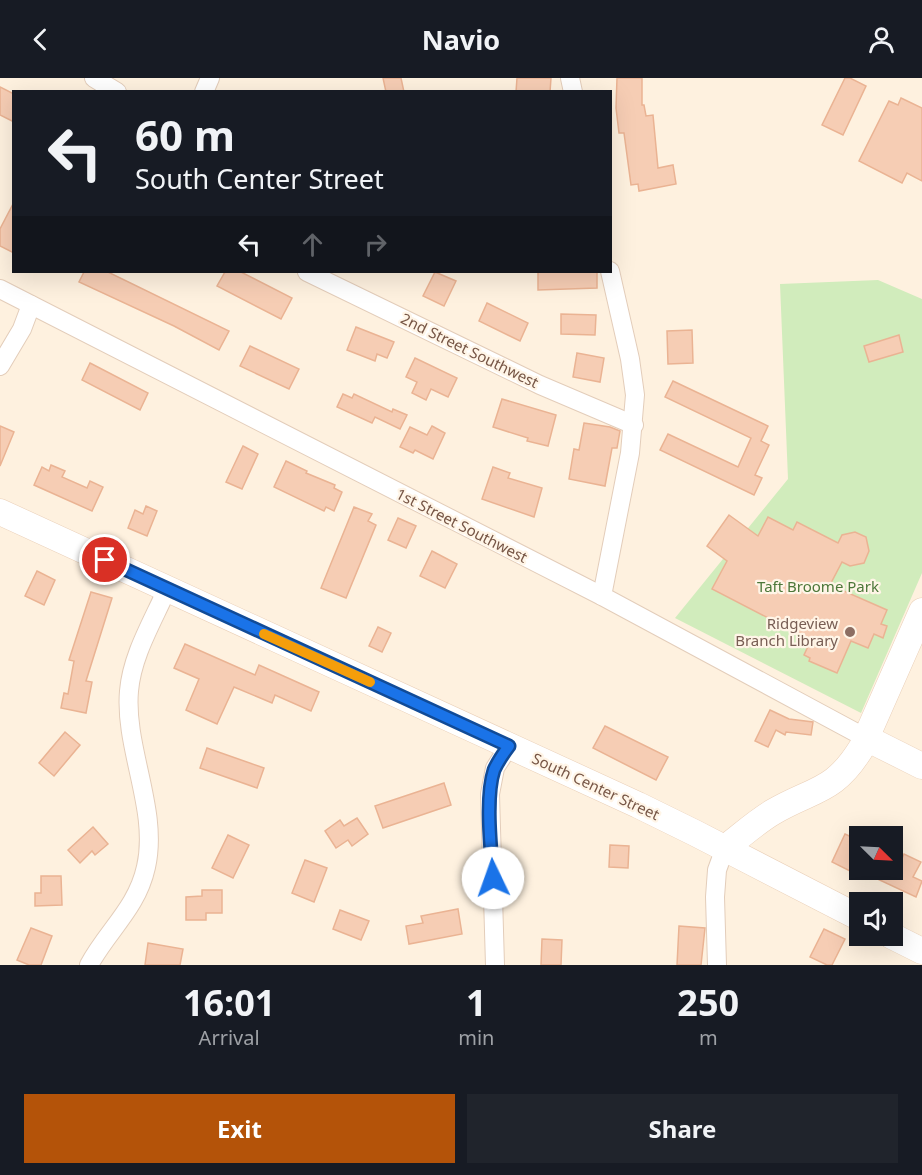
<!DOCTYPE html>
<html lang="en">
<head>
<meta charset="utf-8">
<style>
  :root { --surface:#171b24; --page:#20242c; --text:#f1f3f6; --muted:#9ea1a6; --accent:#b45309 }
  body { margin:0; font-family:"Noto Sans",sans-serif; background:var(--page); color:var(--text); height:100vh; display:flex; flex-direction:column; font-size:22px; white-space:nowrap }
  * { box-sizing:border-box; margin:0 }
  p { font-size:20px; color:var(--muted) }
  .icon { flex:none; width:33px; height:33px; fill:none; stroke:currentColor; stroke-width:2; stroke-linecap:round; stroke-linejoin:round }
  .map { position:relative; height:887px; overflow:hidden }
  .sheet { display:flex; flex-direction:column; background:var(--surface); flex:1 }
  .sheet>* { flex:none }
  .top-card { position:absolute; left:12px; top:12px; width:600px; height:183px; border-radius:0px; box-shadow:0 6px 24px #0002; background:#171b24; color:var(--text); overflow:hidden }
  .needle { width:39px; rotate:114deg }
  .controls { position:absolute; left:849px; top:748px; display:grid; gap:12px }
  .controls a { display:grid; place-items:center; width:54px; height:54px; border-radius:0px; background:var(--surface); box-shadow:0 6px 24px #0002; font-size:30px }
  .pin { position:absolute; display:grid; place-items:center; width:51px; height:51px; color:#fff; margin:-26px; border:3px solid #fff; border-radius:50%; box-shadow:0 2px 6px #0007 }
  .me { position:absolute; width:66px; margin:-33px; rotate:357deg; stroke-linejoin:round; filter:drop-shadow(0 0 4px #0008) }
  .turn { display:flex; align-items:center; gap:21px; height:126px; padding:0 24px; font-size:27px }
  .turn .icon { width:78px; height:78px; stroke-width:2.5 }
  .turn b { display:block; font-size:42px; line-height:51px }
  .lanes { display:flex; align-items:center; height:57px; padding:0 24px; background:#0003; justify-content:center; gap:30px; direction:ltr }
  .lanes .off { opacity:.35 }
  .eta { display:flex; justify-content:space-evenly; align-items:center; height:102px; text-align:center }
  .eta b { font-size:36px; font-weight:700; line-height:42px }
  .primary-button { display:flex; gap:12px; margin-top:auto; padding:12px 24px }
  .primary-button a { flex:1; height:69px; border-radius:0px; background:var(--accent); color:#fff; font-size:24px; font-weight:700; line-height:69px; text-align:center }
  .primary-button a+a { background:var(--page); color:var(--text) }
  header { display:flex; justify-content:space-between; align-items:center; height:78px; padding:0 24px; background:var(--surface); font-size:27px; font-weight:700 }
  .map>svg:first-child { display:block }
</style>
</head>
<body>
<header><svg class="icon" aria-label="back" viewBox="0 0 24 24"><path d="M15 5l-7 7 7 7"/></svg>Navio<svg class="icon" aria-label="person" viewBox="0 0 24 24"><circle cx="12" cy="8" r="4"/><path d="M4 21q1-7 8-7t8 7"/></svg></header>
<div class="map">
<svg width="922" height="887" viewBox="0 0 922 887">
  <rect width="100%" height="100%" fill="#fef1df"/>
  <!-- green -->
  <polygon fill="#d1ecbc" points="878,202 922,221 922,495 861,635 675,540 788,401 780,206"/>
  <!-- building -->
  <g fill="#f6cdb4" stroke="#eab393" stroke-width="1.5">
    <polygon points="383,0 401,0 404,14 386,14"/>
    <polygon points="517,0 551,0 550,14 516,14"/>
    <polygon points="617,0 642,0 642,27 644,27 646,38 653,37 658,90 673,87 676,106 639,113 638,106 631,107 624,55 619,55 616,30"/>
    <polygon points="845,0 850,0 866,8 843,57 822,47"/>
    <polygon points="0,9 14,16 14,44 0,37"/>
    <polygon points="901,20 922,30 922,103 907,95 902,105 859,83 889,23 898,27"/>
    <polygon points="14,124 14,175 0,168 0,151"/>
    <polygon points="84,194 108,194 229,253 219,272 174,248 79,204"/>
    <polygon points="225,194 241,194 292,220 281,241 217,208"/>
    <polygon points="435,194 456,203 444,228 423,218"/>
    <polygon points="538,194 597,194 597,210 538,212"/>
    <polygon points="487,225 528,245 520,263 479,243"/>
    <polygon points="561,236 596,237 595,257 561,256"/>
    <polygon points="356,249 394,264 387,280 377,276 375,283 347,272"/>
    <polygon points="692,252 693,285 668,286 667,253"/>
    <polygon points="899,257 903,274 869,284 864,268"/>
    <polygon points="250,268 299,291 289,311 240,288"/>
    <polygon points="577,275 604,280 600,304 573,299"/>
    <polygon points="415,280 457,300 448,319 431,311 426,322 412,315 417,304 406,299"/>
    <polygon points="90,285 148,315 140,332 82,302"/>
    <polygon points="673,303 768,348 761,363 769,367 755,397 762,400 754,417 660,372 668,356 738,389 751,360 665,319"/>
    <polygon points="343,316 352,320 354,316 392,334 393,331 407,337 400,351 375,339 372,345 337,329"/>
    <polygon points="502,321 556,337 548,368 527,363 528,360 493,349"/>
    <polygon points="584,345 610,349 620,353 617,370 612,370 605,408 569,401 574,371 579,372"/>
    <polygon points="0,348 14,354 0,388"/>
    <polygon points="432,348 445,355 433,381 415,372 413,375 400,369 410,349 427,357"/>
    <polygon points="243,368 258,376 242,411 226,404"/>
    <polygon points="286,383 307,393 306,395 335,407 334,410 342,414 334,433 326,429 324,433 274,409"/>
    <polygon points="51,387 65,393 62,399 87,410 90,403 103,409 92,433 34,407 42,389 49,393"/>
    <polygon points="493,389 510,395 508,400 542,410 534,439 482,421"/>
    <polygon points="146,428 157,433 147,458 128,450 135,432 143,436"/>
    <polygon points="354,429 372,436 368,443 376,447 346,520 321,510"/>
    <polygon points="729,437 758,458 768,439 793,452 797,444 838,465 842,457 855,454 866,459 869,473 864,485 850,488 842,484 830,507 887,532 881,546 887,548 883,560 874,556 868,570 851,563 837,595 809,583 810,580 804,577 811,562 712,511 727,483 707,468"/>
    <polygon points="398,440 416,448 406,470 388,462"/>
    <polygon points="432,473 457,486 445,510 420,498"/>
    <polygon points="37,493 55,502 44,527 25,518"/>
    <polygon points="91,514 112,520 86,603 92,604 86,635 61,630 64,615 68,616 74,583 69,582"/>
    <polygon points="378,549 391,555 382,574 369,568"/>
    <polygon points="185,566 255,597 259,587 319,614 311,633 275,617 272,625 234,609 217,646 186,632 199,601 174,590"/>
    <polygon points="770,632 789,641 813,644 811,657 786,654 785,657 776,652 768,669 755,663"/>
    <polygon points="605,648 668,679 656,702 593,670"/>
    <polygon points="65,654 80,667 54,698 39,685"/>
    <polygon points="207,670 264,690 257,710 200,690"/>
    <polygon points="444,705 451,727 383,750 375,728"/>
    <polygon points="357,740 368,756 352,768 348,762 336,770 325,753 340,742 344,748"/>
    <polygon points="93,749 108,766 95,777 92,773 80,785 68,772"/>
    <polygon points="845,756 860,763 860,792 897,792 904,776 921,784 913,799 922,803 916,819 854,790 852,794 832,784"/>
    <polygon points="228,757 249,767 233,800 212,790"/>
    <polygon points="610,767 629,768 628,790 609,789"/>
    <polygon points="305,782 327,790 314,824 292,815"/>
    <polygon points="41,798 61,798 62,827 35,828 35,815 41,815"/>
    <polygon points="202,812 222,812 222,835 206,835 206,842 186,842 186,819 202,818"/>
    <polygon points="458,831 462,856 409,866 406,848 423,845 421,838"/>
    <polygon points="340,832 369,843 361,862 333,851"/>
    <polygon points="679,848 705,850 701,887 677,887"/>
    <polygon points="31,850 52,858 41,887 29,887 17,882"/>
    <polygon points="824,851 845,861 832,887 827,887 810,879"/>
    <polygon points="542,861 562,862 561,887 541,887"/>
    <polygon points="148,865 183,871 180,887 145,887"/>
  </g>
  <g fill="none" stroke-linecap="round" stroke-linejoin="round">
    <defs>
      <g id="street">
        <polyline points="94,0 117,14"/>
        <polyline points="570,0 573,14"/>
        <polyline points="204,14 210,0"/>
        <polyline points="307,194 540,307 634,347"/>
        <polyline points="0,211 602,518 866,660"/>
        <polyline points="0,288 22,251 31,227"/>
        <polyline points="602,518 630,375 635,317 630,281 610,193"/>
        <path d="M89,887C108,852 137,830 146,789C159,732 124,670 129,613C132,577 153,543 167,511"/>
        <polyline points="495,887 490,716 495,690 509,668"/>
        <polyline points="717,887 715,819 717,792 725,770"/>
      </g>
      <g id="secondary">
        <polyline points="0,434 638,727 695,755 860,840"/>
        <polyline points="866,660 922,688"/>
        <path d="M725,770C741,758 756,744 773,734C814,710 834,715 862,669L922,533"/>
        <polyline points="892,858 922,873"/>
      </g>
    </defs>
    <!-- street casing -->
    <use href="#street" stroke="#e3cdba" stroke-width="20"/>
    <!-- secondary casing -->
    <use href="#secondary" stroke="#ead0b9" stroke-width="27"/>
    <!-- street -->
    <use href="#street" stroke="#fff" stroke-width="18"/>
    <!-- secondary -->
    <use href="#secondary" stroke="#fff" stroke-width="26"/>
  </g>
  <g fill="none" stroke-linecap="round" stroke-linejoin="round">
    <defs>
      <path id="route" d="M105,482L509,668C503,676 498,683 494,692C485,719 491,771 493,800"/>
    </defs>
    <!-- route casing -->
    <use href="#route" stroke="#114b97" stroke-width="15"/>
    <!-- route -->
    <use href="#route" stroke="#1a73e8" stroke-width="10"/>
    <!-- slow -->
    <polyline stroke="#f59e0b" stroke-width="10" points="264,556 370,604"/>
  </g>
  <!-- markers -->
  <circle fill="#8d6e63" stroke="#fff5e7" stroke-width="2" cx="850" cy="554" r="6"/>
  <g text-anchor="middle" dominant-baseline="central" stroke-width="4.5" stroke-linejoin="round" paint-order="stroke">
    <!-- street labels -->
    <g font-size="15" fill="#765545" stroke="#fff5e7">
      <text transform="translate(470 272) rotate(26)">2nd Street Southwest</text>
      <text transform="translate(462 447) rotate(27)">1st Street Southwest</text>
      <text transform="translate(596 708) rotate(25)">South Center Street</text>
    </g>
    <!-- park labels -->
    <g font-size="15" fill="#4c7739" stroke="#fff5e7">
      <text x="818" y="508">Taft Broome Park</text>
    </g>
    <!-- education labels -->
    <g font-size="15" fill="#785e54" stroke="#fff5e7" text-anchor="end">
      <text x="838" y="545">Ridgeview<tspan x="838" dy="17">Branch Library</tspan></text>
    </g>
  </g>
</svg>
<div class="controls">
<a><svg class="needle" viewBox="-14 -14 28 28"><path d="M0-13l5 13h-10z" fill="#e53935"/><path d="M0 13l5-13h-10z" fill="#9ea1a6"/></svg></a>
<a><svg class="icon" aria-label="sound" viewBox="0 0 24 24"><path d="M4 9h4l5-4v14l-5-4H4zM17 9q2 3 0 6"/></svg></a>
</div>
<div class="pin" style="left:105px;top:482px;background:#d93025"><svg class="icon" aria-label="arrive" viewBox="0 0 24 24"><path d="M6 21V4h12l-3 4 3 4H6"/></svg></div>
<svg class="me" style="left:493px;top:800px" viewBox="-20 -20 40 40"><circle r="19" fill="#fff"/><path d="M0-13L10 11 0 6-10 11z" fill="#1a73e8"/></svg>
<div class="top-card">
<div class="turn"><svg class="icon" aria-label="left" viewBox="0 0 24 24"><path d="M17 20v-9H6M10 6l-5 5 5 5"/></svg><div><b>60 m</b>South Center Street</div></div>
<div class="lanes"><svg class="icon" aria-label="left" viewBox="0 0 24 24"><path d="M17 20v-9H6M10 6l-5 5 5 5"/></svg><svg class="icon off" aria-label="ahead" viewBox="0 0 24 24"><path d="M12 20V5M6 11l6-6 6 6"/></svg><svg class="icon off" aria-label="right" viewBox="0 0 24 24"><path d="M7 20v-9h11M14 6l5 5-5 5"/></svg></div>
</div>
</div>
<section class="sheet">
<div class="eta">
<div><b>16:01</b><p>Arrival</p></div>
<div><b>1</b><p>min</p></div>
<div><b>250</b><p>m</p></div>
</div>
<div class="primary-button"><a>Exit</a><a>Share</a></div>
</section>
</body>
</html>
